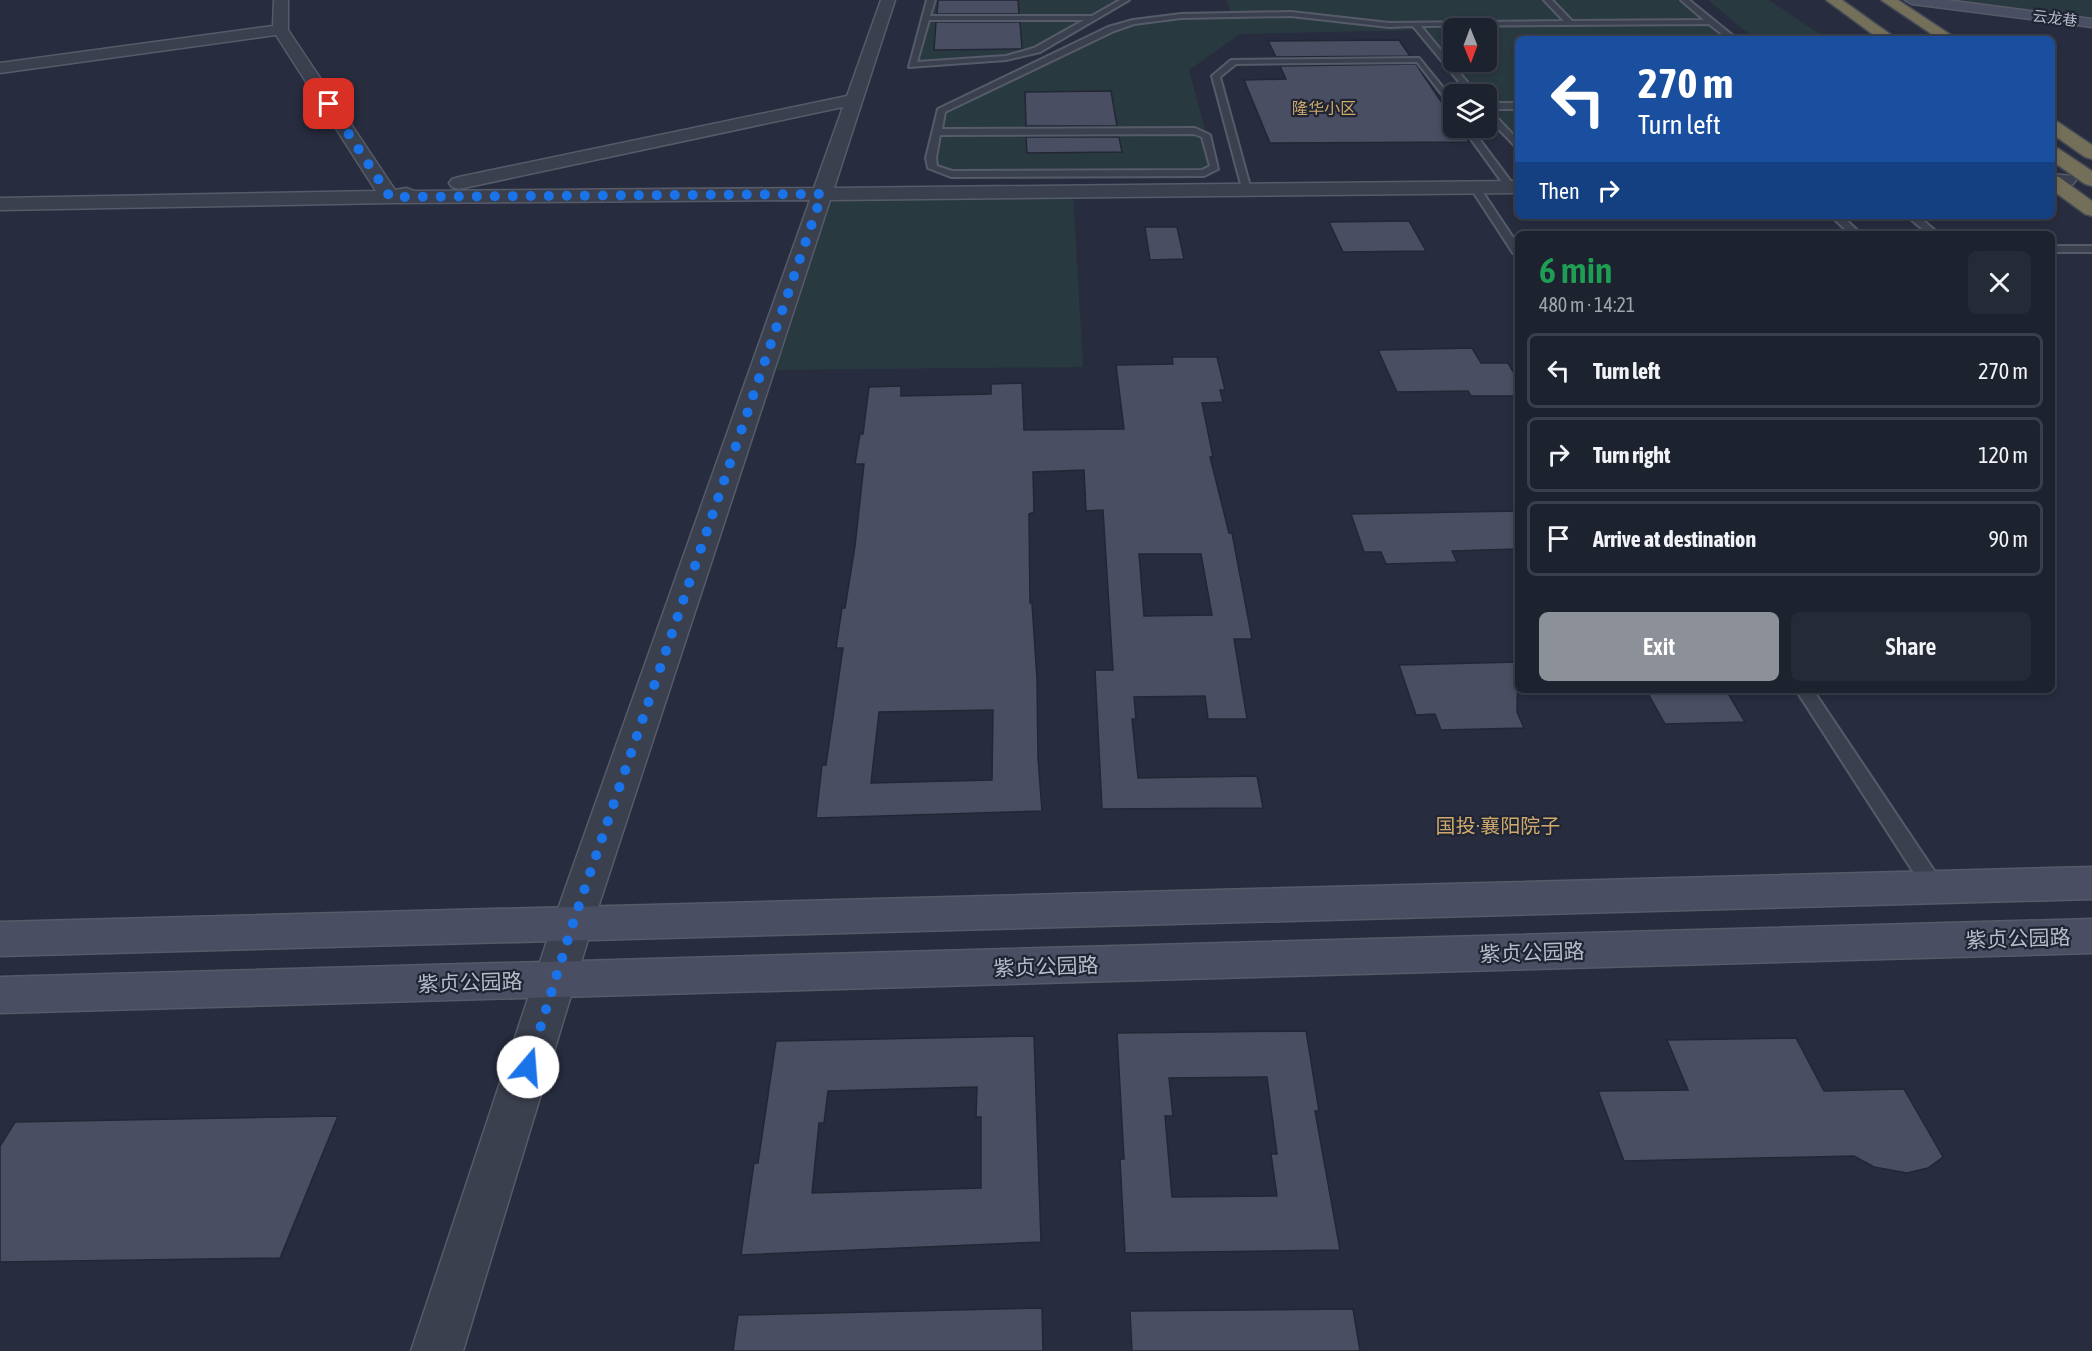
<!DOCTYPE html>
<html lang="en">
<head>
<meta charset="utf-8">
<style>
  :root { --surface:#1d222f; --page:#252a37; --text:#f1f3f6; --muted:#a0a4aa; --line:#3b3f4b; --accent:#8c9099 }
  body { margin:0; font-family:"Asap Condensed","Noto Sans SC",sans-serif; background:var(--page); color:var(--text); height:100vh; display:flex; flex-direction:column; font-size:22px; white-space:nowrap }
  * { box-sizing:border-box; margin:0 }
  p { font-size:20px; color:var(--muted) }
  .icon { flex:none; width:33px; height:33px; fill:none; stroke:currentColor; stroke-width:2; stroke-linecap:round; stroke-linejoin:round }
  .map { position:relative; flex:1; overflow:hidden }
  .drawer { position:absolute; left:1515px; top:231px; width:540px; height:462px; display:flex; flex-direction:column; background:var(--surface); border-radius:9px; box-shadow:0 3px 9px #0003,0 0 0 2px var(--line) }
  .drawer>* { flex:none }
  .guide { position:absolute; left:1515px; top:36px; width:540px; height:183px; border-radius:9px; box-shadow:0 3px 9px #0003,0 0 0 2px var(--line); background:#1a4fa0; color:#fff; overflow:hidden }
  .needle { width:39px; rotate:179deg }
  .controls { position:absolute; left:1443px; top:18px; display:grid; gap:12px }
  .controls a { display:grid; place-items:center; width:54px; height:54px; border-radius:9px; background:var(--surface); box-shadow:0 3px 9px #0003,0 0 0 2px var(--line); font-size:30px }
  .pin { position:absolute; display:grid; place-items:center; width:51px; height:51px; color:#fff; margin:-26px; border-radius:12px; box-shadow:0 3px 9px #0006 }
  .me { position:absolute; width:66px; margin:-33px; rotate:18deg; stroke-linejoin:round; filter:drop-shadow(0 0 4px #0008) }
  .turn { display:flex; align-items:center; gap:21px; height:126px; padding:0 24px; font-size:27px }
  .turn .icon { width:78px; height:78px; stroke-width:2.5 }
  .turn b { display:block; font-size:42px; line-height:51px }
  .then { display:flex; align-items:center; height:57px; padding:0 24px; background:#0003; gap:12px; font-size:22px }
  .round { display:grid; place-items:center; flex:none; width:63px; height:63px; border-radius:9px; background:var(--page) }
  .headline { display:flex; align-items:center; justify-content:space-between; height:102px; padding:0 24px }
  h1 { font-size:36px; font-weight:600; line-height:45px; color:#1e9e55 }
  .button { display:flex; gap:12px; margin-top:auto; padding:12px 24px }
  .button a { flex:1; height:69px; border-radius:9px; background:var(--accent); color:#fff; font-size:24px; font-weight:600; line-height:69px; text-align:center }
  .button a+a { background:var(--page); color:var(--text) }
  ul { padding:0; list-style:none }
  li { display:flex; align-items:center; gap:18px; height:75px; margin:0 12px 9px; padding:0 12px; border:3px solid var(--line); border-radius:9px }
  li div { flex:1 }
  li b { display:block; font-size:22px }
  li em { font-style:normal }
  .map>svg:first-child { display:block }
</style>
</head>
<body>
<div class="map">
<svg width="2092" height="1351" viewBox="0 0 2092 1351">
  <rect width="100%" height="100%" fill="#272d3f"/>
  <!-- green -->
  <g fill="#293940" fill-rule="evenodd">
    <polygon points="931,0 1125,0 1037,50 1006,58 912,65"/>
    <path d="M1226,0H1685L1733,39H1518V146L1487,110L1486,94H1473L1421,30L1240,34L1189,70L1215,167L1204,173L951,174L933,168L941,111L1111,29C1150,17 1191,17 1232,15ZM1454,28H1486V62H1454Z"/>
    <polygon points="1708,0 1769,0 1827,39 1755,39"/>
    <polygon points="1912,0 2092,0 2092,23"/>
    <polygon points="1073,193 1083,367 762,370 822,194"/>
  </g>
  <!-- building -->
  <g fill="#494e63" stroke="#222736" stroke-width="1.5" fill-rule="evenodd">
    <polygon points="938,0 1018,0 1019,14 937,14"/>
    <polygon points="936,22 1020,22 1022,49 934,50"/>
    <polygon points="1399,40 1410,56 1276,57 1268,41"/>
    <polygon points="1416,64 1454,121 1454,128 1458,128 1469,142 1270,143 1244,80 1286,79 1280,66"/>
    <polygon points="1111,91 1117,126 1026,126 1025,92"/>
    <polygon points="1026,137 1119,137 1122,152 1027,153"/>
    <polygon points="1409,221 1426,251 1343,252 1329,222"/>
    <polygon points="1145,227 1177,227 1184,259 1150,260"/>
    <polygon points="1472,348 1481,363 1508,363 1518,380 1518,396 1471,396 1468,391 1397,392 1378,350"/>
    <path d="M1172,357H1217L1225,390H1220L1223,402L1202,403L1213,457H1210L1229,533H1232L1252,639H1234L1247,719H1208L1205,696L1134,697L1136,719H1132L1138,778L1257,776L1263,808L1102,809L1095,670H1113L1103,510L1086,511L1084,470L1033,472L1034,512L1029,514L1030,603H1032L1037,679L1038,758L1042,811L816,818L822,765H826L843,648H836L842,608H845L855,546L864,464H855L860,434H863L869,387L901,386V396L991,394V384L1022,383L1024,430L1124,429L1116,365L1173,364ZM1139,554H1201L1212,615L1144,616ZM993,710L992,780L871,783L879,712Z"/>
    <polygon points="1518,511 1518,549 1452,551 1457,562 1386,564 1381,552 1364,552 1351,514"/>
    <polygon points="1518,662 1517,712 1524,728 1441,730 1435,714 1416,715 1399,665"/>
    <polygon points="1646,690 1726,690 1745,722 1665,724"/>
    <path d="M1306,1031L1319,1111H1315L1340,1250L1125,1253L1120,1159H1124L1117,1033ZM1267,1077L1277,1154H1271L1277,1196L1172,1197L1165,1116H1173L1169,1078Z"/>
    <path d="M1034,1036L1041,1242L741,1255L754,1163H758L776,1041ZM977,1087L976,1117H981V1188L812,1193L819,1123H824L828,1091Z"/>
    <polygon points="1796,1038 1824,1091 1904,1089 1943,1157 1928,1168 1907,1173 1874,1167 1854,1156 1624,1161 1598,1091 1688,1090 1667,1040"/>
    <polygon points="338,1116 280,1258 0,1262 0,1146 15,1122"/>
    <polygon points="1042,1308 1043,1351 733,1351 738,1315"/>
    <polygon points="1353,1309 1360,1351 1132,1351 1130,1311"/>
  </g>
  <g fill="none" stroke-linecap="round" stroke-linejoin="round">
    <defs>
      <g id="lane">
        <path d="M927,0H935L930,16H1092L1120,0H1129L1040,52L1006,60L909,67ZM929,20H1084L1034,48L1006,56L917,62Z"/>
        <path d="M1544,0H1552L1572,21L1704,20L1681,0H1689L1737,39H1728L1709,24L1421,26L1477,94H1469L1413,26L1389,27L1291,16L1181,18L1134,24L1114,31L945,112L942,129L1195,128L1210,135L1218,169L1204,176L951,177L928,168L926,158L938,109L1108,27L1133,20L1181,14L1291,12L1389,23L1564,21ZM1194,134L1202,137L1210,166L1202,170L952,171L937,166L936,158L940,135Z"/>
        <polygon points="1419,58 1454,101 1454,110 1417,62 1236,64 1220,77 1251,190 1243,192 1212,76 1231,60"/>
        <polygon points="1486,103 1518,103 1518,109 1489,109 1518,140 1518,149 1486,116"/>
        <polygon points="1463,128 1471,128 1515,187 1513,189 1507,189"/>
        <polygon points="1472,185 1478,185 1518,245 1518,256 1513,253 1470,187"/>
        <polygon points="1831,216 1842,216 1861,234 1850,234"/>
        <polygon points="1907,216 1918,216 1939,234 1928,234"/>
        <rect x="2052" y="246" width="40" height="6"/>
        <polygon points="1796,690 1813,690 1941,881 1944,887 1941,893 1934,895 1927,893"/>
      </g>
      <g id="street">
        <polygon points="274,0 288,0 288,30 395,190 406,188 414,191 814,188 843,107 459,189 452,187 449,183 452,179 459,177 847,96 881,0 895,0 834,188 1518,181 1518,193 830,200 593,923 463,1351 411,1351 553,923 810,200 390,203 0,210 0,198 376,191 276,35 0,73 0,63 273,26"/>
        <polygon points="2052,174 2073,176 2076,180 2073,184 2052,186"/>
      </g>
      <g id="secondary">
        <polygon points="1905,0 1946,0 2092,19 2092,27 1912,4"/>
        <polygon points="2092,867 2092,899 0,956 0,922"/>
        <polygon points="2092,919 2092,953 0,1013 0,977"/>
      </g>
      <g id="highway">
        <polygon points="1826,0 1842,0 1897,39 1879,39"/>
        <polygon points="1881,0 1898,0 1957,39 1939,39"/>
        <polygon points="2052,121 2058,122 2092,145 2092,159 2085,157 2052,134"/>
        <polygon points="2052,147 2059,149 2092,171 2092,186 2085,184 2052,161"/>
        <polygon points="2052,175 2059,177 2092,201 2092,216 2085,214 2052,190"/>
      </g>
    </defs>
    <!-- lane casing -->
    <use href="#lane" stroke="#565b69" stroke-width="4"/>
    <!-- street casing -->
    <use href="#street" stroke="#565b69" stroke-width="3"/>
    <!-- secondary casing -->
    <use href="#secondary" stroke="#565b69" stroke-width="3"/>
    <!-- highway casing -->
    <use href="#highway" stroke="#434856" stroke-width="3"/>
    <!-- lane -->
    <use href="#lane" fill="#3b404f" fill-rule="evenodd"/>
    <!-- street -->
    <use href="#street" fill="#3b404f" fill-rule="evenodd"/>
    <!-- secondary -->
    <use href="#secondary" fill="#494e62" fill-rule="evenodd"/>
    <!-- highway -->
    <use href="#highway" fill="#746f59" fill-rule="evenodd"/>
  </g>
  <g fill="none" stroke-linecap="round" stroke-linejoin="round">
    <!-- route -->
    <polyline stroke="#1a73e8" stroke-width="10" stroke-dasharray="0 18" points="329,104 390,197 822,194 573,923 528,1067"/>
  </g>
  <g text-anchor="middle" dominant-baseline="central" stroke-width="4.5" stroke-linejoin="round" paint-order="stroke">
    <!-- far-street labels -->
    <g font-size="15" fill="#b8bbc9" stroke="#202534">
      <text transform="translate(2055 18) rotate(7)">云龙巷</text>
    </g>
    <!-- far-neighbourhood labels -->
    <g font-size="16" fill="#cfa96d" stroke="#202534">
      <text x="1324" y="108">隆华小区</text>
    </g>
    <!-- neighbourhood labels -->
    <g font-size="20" fill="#cfa96d" stroke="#202534">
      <text x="1498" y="825">国投·襄阳院子</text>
    </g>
    <!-- near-street labels -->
    <g font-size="21" fill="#b8bbc9" stroke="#202534">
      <text transform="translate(2018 938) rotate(-2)">紫贞公园路</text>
      <text transform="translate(1532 952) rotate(-2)">紫贞公园路</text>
      <text transform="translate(1046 966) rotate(-2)">紫贞公园路</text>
      <text transform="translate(470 982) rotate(-2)">紫贞公园路</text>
    </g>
  </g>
</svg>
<div class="controls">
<a><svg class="needle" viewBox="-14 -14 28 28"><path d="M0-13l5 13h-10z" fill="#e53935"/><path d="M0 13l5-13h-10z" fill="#a0a4aa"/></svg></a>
<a><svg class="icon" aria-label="layers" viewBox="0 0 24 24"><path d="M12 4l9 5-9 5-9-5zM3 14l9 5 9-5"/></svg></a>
</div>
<div class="pin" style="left:329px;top:104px;background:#d93025"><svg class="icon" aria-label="arrive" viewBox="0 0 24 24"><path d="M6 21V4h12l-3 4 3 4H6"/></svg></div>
<svg class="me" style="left:528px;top:1067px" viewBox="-20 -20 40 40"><circle r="19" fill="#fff"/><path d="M0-13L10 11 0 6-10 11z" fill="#1a73e8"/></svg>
<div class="guide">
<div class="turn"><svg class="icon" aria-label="left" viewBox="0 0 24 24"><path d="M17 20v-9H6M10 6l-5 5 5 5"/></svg><div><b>270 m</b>Turn left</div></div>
<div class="then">Then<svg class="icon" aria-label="right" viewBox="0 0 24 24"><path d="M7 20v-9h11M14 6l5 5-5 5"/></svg></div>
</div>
<section class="drawer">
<div class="headline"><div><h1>6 min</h1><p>480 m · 14:21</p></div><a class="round"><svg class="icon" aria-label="close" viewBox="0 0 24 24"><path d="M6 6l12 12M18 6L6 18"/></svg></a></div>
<ul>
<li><svg class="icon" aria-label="left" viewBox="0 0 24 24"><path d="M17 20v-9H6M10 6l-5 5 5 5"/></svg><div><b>Turn left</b></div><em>270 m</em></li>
<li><svg class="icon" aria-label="right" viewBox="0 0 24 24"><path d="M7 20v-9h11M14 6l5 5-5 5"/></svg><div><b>Turn right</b></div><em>120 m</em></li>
<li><svg class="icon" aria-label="arrive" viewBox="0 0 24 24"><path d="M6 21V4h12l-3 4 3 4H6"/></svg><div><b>Arrive at destination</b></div><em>90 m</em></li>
</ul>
<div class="button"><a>Exit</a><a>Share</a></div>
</section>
</div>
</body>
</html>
